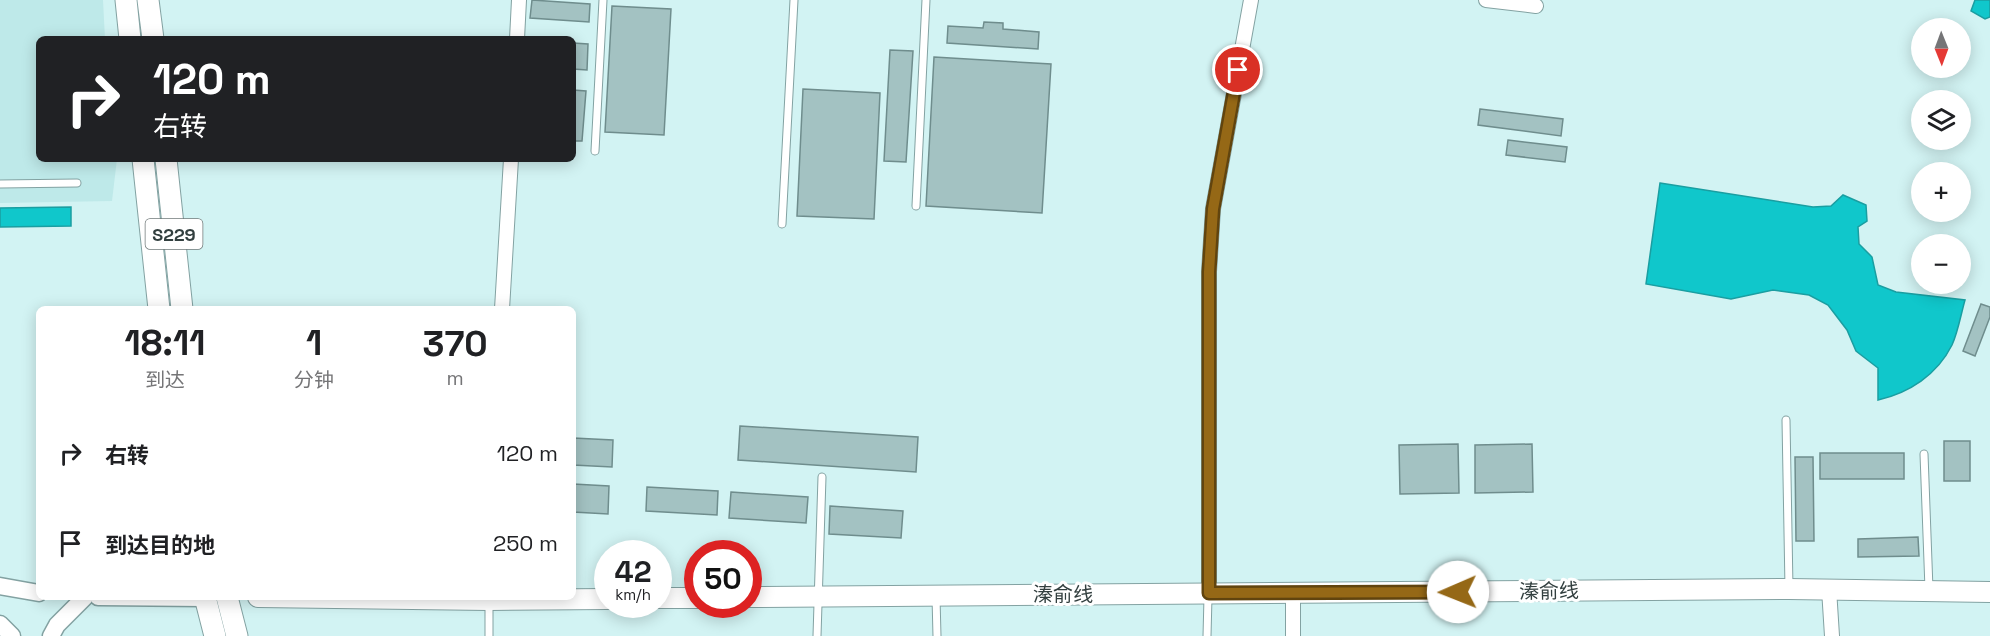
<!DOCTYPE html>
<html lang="zh">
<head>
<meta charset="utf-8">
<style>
  :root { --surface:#fff; --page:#f2f2f2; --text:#202124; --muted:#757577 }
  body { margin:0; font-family:"Space Grotesk","Noto Sans SC",sans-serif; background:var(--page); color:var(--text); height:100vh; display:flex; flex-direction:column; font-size:22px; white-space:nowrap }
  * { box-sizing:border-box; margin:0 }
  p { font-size:20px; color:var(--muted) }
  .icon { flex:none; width:33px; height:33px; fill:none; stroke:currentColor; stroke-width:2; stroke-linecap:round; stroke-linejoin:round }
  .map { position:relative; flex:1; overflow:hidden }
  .panel { position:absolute; left:36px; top:306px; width:540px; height:294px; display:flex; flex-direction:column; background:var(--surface); border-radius:9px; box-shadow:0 3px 15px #0003 }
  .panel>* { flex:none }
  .banner { position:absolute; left:36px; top:36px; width:540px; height:126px; border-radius:9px; box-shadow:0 3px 15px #0003; background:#202124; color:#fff; overflow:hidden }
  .needle { width:39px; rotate:179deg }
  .tools { position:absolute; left:1911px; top:18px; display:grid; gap:12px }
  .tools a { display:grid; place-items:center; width:60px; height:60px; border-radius:50%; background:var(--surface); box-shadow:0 3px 15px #0003; font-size:30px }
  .speed { position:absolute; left:594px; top:540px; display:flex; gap:12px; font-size:30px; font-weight:700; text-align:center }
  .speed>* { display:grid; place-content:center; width:78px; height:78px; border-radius:50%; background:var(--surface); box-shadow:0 3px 15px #0003; line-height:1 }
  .speed small { font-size:15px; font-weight:400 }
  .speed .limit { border:9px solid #d22; background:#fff; color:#111 }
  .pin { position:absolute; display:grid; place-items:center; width:51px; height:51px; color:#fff; margin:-26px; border:3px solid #fff; border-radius:50%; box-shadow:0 2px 6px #0007 }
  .me { position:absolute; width:66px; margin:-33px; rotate:269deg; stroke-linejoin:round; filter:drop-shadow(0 0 4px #0008) }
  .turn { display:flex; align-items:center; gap:21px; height:126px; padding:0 18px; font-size:27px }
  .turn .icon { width:78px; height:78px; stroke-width:2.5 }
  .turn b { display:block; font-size:42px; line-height:51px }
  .eta { display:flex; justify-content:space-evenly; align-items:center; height:102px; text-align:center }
  .eta b { font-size:36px; font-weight:800; line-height:42px }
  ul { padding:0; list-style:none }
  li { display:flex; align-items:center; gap:18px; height:90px; padding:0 18px }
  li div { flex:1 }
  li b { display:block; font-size:22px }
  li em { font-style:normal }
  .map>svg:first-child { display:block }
</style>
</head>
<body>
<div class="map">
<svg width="1990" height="636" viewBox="0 0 1990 636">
  <rect width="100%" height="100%" fill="#d2f3f3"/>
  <!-- built -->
  <polygon fill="#bee9e9" points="0,0 103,0 105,39 39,39 39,159 117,159 112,201 0,203"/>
  <!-- water -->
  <g fill="#10c7cb" stroke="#1a9ea1" stroke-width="1.5">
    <polygon points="1975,0 1990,0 1990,17 1985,19 1971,11"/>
    <path d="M1660,183L1813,207L1831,206L1843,195L1866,205L1867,221L1858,227L1859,244L1872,257L1878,285L1896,292L1965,300C1961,314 1958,332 1952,345C1937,375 1909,393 1878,400V368L1856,351L1847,330L1828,305L1809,295L1773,290L1731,299L1646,284Z"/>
    <polygon points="71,207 71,226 0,227 0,208"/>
  </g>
  <!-- building -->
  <g fill="#a3c2c2" stroke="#6f8d8d" stroke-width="1.5">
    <polygon points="532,0 590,4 589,22 530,18"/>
    <polygon points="612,6 671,9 664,135 605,132"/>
    <polygon points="984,22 1003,23 1003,29 1039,32 1038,49 947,43 948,26 983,28"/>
    <polygon points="573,43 588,44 587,70 573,69"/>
    <polygon points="890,50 913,51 906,162 884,161"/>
    <polygon points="934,57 1051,64 1042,213 926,206"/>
    <polygon points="803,89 880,93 874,219 797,216"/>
    <polygon points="573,90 586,91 582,141 573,141"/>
    <polygon points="1480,109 1563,119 1561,136 1478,125"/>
    <polygon points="1508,140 1567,147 1565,162 1506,155"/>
    <polygon points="1981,304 1990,307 1990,317 1975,356 1963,351"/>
    <polygon points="740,426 918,437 916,472 738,460"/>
    <polygon points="573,438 613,440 612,467 573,465"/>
    <rect x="1944" y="441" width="26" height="40"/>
    <polygon points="1458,444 1459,493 1400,494 1399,445"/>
    <polygon points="1532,444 1533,492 1475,493 1475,445"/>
    <rect x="1820" y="453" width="84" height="26"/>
    <polygon points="1795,457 1813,457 1814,541 1796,541"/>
    <polygon points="573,484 609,486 608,514 573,512"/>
    <polygon points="647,487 718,491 717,515 646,511"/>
    <polygon points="731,492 808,497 806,523 729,518"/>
    <polygon points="830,506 903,511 901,538 829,534"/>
    <polygon points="1918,537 1919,556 1858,557 1858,539"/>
  </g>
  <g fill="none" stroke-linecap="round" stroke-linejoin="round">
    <defs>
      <g id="service">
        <polyline points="595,151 603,0"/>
        <polyline points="0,184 77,183"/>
        <polyline points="916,206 926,0"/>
        <polyline points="782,224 794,0"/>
        <polyline points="1786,420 1789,588"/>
        <polyline points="1924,454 1929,589"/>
        <polyline points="936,597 937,636"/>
        <polyline points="489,603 489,636"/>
        <polyline points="817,636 822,477"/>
        <polyline points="1207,636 1208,597"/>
      </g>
      <g id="minor">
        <polyline points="1486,0 1536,6"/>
        <polyline points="517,39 519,0"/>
        <polyline points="502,309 511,159"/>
        <polyline points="1829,589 1832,636"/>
        <polyline points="1209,593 1209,272 1213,209 1251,0"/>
        <polyline points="1293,594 1293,636"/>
      </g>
      <g id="tertiary">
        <polyline points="0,586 39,593"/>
        <polyline points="98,597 205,598"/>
        <polyline points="0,624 12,636"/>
        <polyline points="51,636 57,625 85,597"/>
      </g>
      <g id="secondary">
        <polyline points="258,597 489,600 608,599"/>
        <polyline points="748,597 1789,589 1990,592"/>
        <polyline points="658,598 698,598"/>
      </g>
      <g id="primary">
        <polyline points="126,0 130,39"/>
        <polyline points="148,0 153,39"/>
        <polyline points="143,159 159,309"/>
        <polyline points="166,159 182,309"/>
        <polyline points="205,597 215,636"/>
        <polyline points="227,597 237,636"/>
      </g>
    </defs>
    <!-- service casing -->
    <use href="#service" stroke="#83a2a2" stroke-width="9"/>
    <!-- minor casing -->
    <use href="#minor" stroke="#83a2a2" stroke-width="16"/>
    <!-- tertiary casing -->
    <use href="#tertiary" stroke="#83a2a2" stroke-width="19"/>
    <!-- secondary casing -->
    <use href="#secondary" stroke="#83a2a2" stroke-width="22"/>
    <!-- primary casing -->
    <use href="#primary" stroke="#83a2a2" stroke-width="23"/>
    <!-- service -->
    <use href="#service" stroke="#fff" stroke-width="7"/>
    <!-- minor -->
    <use href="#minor" stroke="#fff" stroke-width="14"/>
    <!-- tertiary -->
    <use href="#tertiary" stroke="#fff" stroke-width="16"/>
    <!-- secondary -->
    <use href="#secondary" stroke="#fff" stroke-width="20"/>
    <!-- primary -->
    <use href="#primary" stroke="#fff" stroke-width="21"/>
  </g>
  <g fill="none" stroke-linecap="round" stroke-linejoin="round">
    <defs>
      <polyline id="route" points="1238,70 1213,209 1209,272 1209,593 1458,592"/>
    </defs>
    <!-- route casing -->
    <use href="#route" stroke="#61440e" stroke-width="15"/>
    <!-- route -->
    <use href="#route" stroke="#956816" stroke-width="10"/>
  </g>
  <g text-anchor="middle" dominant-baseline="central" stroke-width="6" stroke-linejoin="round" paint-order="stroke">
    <!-- shield labels -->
    <rect fill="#fff" stroke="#707979" stroke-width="1.5" x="145.5" y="219" width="57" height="30" rx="4.5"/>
    <g font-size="18" font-weight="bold" fill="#323f3f">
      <text x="174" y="234">S229</text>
    </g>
    <!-- street labels -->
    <g font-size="20" fill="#323f3f" stroke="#fff">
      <text transform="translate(1549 591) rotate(-1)">溱俞线</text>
      <text x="1063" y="594">溱俞线</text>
    </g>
  </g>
</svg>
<div class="tools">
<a><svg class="needle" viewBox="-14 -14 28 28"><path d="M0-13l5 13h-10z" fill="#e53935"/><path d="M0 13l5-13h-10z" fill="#757577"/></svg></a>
<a><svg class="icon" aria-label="layers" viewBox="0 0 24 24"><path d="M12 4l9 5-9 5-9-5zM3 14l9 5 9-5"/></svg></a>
<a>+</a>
<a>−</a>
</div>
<div class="speed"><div>42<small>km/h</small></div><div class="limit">50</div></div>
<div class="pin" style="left:1238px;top:70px;background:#d93025"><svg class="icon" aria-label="arrive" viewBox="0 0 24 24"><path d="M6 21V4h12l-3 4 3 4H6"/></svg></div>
<svg class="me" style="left:1458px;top:592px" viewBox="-20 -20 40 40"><circle r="19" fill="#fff"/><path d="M0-13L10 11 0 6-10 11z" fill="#956816"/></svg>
<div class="banner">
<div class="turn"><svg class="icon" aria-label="right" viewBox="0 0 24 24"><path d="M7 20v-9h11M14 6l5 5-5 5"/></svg><div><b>120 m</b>右转</div></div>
</div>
<section class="panel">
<div class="eta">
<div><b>18:11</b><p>到达</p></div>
<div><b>1</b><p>分钟</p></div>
<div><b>370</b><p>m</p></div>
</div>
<ul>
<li><svg class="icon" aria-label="right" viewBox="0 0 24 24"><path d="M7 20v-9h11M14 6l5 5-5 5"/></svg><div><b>右转</b></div><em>120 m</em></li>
<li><svg class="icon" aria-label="arrive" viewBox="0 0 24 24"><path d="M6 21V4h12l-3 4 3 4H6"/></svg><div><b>到达目的地</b></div><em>250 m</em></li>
</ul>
</section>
</div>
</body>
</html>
